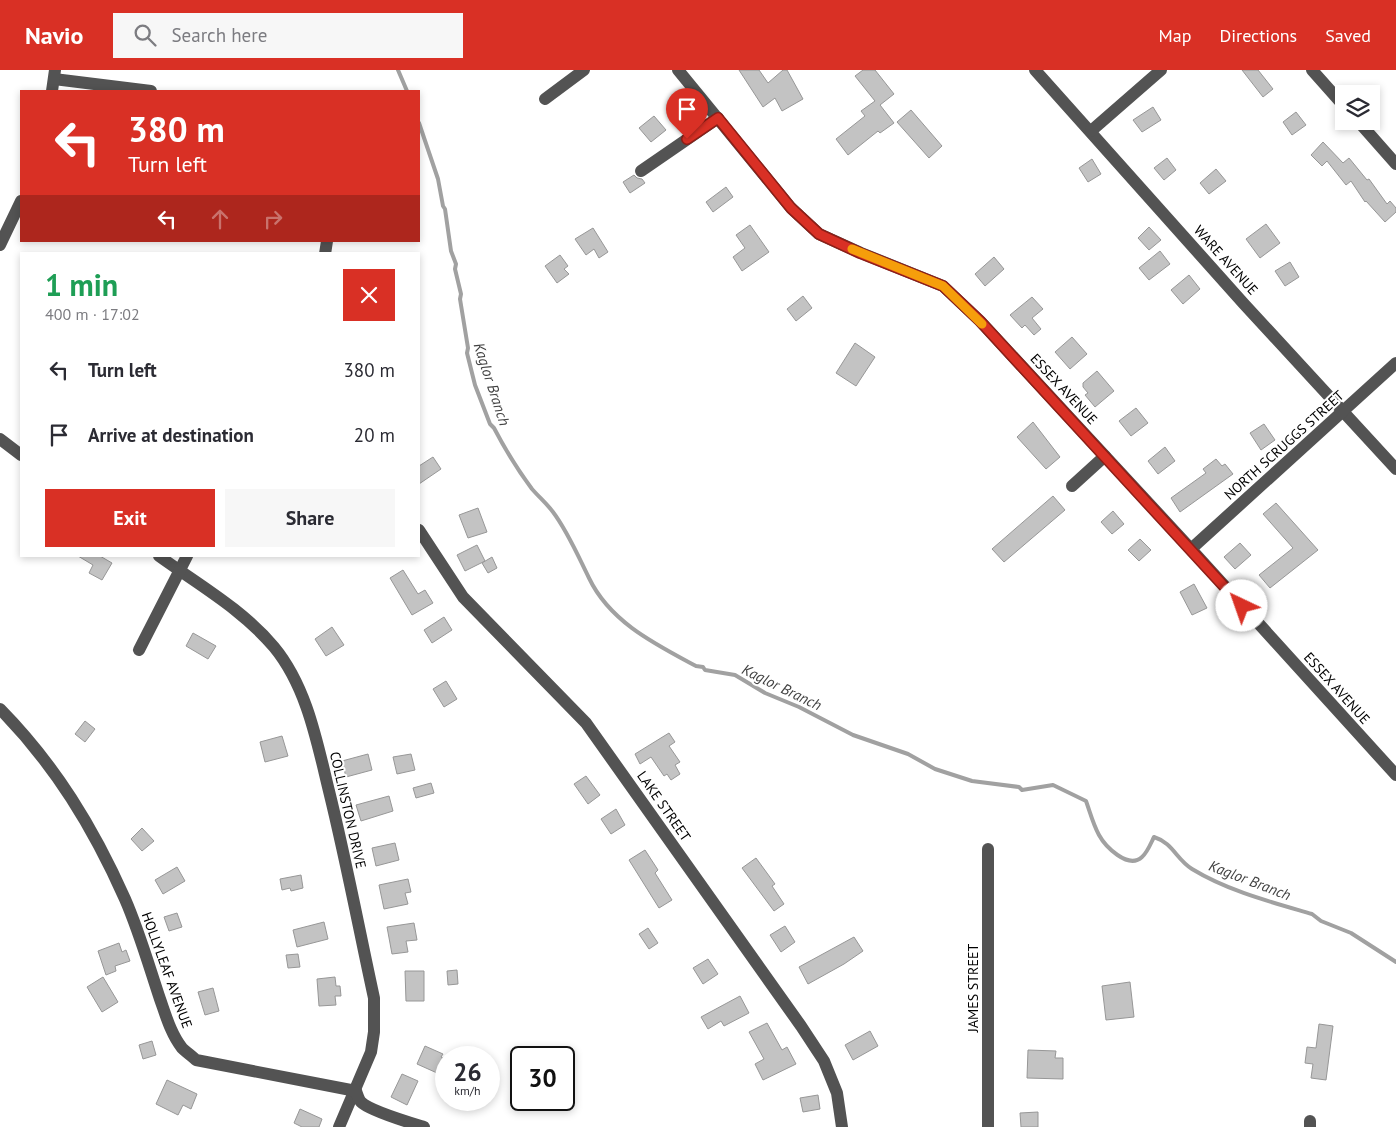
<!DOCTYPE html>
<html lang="en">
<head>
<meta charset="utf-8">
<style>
  :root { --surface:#fff; --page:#f7f7f7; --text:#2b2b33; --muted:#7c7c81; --accent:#d93025 }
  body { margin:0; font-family:"PT Sans",sans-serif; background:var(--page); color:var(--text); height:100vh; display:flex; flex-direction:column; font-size:19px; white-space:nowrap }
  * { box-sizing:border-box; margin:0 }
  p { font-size:16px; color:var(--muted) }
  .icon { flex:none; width:28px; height:28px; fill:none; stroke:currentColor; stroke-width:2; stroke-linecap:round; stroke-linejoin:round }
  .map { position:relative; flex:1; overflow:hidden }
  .sheet { position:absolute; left:20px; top:182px; width:400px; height:305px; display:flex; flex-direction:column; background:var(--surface); border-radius:0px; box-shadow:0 2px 8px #0003 }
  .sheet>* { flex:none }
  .top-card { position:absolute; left:20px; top:20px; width:400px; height:152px; border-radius:0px; box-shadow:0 2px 8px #0003; background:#d93025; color:#fff; overflow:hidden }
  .controls { position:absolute; left:1335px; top:15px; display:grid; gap:10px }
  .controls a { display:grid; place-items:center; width:45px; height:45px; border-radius:0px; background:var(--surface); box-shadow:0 2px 8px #0003; font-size:25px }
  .speed { position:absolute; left:435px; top:976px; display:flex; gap:10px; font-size:25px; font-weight:700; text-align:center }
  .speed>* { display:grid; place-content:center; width:65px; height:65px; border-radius:50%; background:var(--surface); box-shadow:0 2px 8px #0003; line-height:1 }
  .speed small { font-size:12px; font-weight:400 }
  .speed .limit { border:2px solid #111; border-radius:8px; background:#fff; color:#111 }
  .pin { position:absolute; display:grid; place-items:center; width:42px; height:42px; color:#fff; margin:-51px -21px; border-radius:50% 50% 50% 0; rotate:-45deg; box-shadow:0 0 5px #0007 }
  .pin .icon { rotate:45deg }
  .me { position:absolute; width:55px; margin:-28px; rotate:318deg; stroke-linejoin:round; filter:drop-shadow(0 0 4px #0008) }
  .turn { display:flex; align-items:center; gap:18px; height:105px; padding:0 25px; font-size:22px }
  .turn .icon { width:65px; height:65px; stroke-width:2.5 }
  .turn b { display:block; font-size:35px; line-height:42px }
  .lanes { display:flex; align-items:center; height:48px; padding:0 25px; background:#0003; justify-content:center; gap:25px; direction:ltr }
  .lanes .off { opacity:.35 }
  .round { display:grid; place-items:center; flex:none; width:52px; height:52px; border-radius:0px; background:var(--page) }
  .overview { display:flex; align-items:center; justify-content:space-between; height:85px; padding:0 25px }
  h1 { font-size:30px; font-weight:700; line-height:38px; color:#1e9e55 }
  .button { display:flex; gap:10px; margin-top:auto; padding:10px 25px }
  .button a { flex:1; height:58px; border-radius:0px; background:var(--accent); color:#fff; font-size:20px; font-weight:700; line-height:58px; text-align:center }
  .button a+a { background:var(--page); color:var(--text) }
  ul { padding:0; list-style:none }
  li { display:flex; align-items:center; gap:15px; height:65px; padding:0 25px }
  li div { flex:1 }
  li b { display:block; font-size:19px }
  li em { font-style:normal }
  header { display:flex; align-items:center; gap:30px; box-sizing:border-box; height:70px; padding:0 25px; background:var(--accent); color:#fff }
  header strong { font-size:24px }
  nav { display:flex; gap:28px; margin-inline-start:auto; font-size:18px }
  .search { width:350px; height:45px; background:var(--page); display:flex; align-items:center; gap:12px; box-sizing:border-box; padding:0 18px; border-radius:0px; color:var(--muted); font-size:19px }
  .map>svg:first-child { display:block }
</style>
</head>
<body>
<header>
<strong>Navio</strong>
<div class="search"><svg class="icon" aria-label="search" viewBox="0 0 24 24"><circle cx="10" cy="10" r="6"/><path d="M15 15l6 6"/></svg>Search here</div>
<nav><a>Map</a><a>Directions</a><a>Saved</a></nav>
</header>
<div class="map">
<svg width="1396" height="1057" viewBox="0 0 1396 1057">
  <rect width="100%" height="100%" fill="#fff"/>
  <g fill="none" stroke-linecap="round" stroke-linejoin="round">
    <!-- stream -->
    <g stroke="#a1a1a1" stroke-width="4">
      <polyline points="398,0 407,21"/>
      <path d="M419,53L438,109L443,136L445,139L451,181L456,194L455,199L461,224L460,229L468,278L467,283L475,315L490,354L494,358C505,379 517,399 532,419C539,427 547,434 553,442C568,462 578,486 589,508C610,552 655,574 696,596L703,597L705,600L735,605L765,623L799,637L853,665L908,684L935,699L972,711L1019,717L1022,720L1053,715L1086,731C1090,742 1093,754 1099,765C1105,776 1128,800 1142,787C1147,783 1151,773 1154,767C1173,773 1176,789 1192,799C1228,821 1271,832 1312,844L1321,851L1351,863L1396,892"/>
    </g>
  </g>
  <!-- building -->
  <g fill="#c3c3c3" stroke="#979797">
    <polygon points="739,0 759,0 768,13 783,0 787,0 803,29 782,41 775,28 763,37"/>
    <polygon points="863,0 875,0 894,24 880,35 894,53 880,63 878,61 848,85 836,69 865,46 861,41 875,31 855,6"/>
    <polygon points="1242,0 1258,0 1273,19 1263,27"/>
    <polygon points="1153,37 1161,50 1142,62 1133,50"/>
    <polygon points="911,40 942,76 929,88 897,52"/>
    <polygon points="1296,42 1306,55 1292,65 1283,52"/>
    <polygon points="654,46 666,60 651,72 639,58"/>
    <polygon points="1323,72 1343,93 1349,88 1367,110 1369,109 1387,134 1390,131 1396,138 1396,142 1385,152 1366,131 1365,132 1351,111 1346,115 1327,91 1322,96 1311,85"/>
    <polygon points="1167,88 1176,100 1164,110 1154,98"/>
    <polygon points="1092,89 1101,104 1088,112 1079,98"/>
    <polygon points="1216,99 1226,111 1209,124 1200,113"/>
    <polygon points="634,105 637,108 642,109 645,113 630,123 623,112"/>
    <polygon points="726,117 733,127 713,142 706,132"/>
    <polygon points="1266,154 1280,173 1260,188 1246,169"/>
    <polygon points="750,155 769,182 742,201 733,187 745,178 736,165"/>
    <polygon points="1149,157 1161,170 1149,180 1138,168"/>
    <polygon points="593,158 608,182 599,188 594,179 586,185 575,169"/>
    <polygon points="1160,181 1170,194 1149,210 1139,198"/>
    <polygon points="560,185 568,196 564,199 569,204 557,213 545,196"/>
    <polygon points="994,187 1004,199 985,216 975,204"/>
    <polygon points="1290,192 1299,207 1285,216 1275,201"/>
    <polygon points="1189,205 1200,219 1183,234 1171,220"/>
    <polygon points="803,226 812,238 796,251 787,239"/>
    <polygon points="1032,227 1043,239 1032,248 1041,259 1034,265 1025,255 1022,258 1010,245"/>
    <polygon points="1072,267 1087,284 1070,299 1055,282"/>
    <polygon points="855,273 875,287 856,316 836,303"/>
    <polygon points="1097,301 1114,321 1095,337 1085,325 1088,323 1083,317 1083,313"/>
    <polygon points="1136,338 1148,353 1131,366 1119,351"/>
    <polygon points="1033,352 1060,387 1046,399 1017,367"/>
    <polygon points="1264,354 1275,370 1261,380 1250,363"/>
    <polygon points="1165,377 1175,391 1158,404 1148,391"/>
    <polygon points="433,387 441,399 419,414 419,396"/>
    <polygon points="1216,389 1222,396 1225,394 1233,404 1180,442 1171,428 1206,403 1203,399"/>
    <polygon points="1053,426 1065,440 1004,492 992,479"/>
    <polygon points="1276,433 1318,480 1270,518 1259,505 1293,478 1263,444"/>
    <polygon points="478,438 487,462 468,468 459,445"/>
    <polygon points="1113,441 1124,454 1112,464 1101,452"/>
    <polygon points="1140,469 1151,480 1139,491 1128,480"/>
    <polygon points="1240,473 1251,485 1235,499 1224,487"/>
    <polygon points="477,475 485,491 465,501 457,485"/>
    <polygon points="78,486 100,486 112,493 102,510 89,503 93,495"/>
    <polygon points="492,487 497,498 488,503 482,493"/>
    <polygon points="403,500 418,524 425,520 433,533 412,545 390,508"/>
    <polygon points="1194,514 1207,538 1192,545 1180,522"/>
    <polygon points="444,547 452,560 432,573 424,560"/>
    <polygon points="332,557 344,575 326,586 315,569"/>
    <polygon points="193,563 216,576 208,589 186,576"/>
    <polygon points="446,611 457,629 444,637 433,619"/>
    <polygon points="85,651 95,659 85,672 75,664"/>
    <polygon points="669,663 675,672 669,676 680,692 675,695 680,704 671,710 667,704 664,706 651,687 640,694 635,684"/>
    <polygon points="282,666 288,686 265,692 260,672"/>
    <polygon points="368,684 372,700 346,707 342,691"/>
    <polygon points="411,684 415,700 397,704 393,687"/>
    <polygon points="586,706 600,725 588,734 574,714"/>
    <polygon points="431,713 434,723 416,728 413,718"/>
    <polygon points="389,726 393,741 361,751 356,735"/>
    <polygon points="616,739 625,755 611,764 601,749"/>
    <polygon points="142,758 154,771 142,781 131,769"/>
    <polygon points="395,773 399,790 376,796 372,778"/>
    <polygon points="645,780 658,800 655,803 672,830 659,838 629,790"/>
    <polygon points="756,788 775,814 772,816 784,834 774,841 742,798"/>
    <polygon points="177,797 185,811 163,824 155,810"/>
    <polygon points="301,805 303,818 291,821 290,818 282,820 280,809"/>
    <polygon points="408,809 411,822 405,823 408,834 384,839 379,815"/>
    <polygon points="177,843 182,857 169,861 164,847"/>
    <polygon points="324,852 328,869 297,877 293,860"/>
    <polygon points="414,853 417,870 406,871 408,882 392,884 387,857"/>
    <polygon points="785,856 795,872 781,882 770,865"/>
    <polygon points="648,858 658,873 649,879 639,864"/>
    <polygon points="854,867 863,881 844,894 808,914 799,897"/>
    <polygon points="119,873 122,882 126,880 130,891 115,896 116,901 106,905 98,881"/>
    <polygon points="298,884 300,897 288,898 286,885"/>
    <polygon points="708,889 718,904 703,914 693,898"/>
    <polygon points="457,900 458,914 448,915 447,901"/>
    <polygon points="405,901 424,901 424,931 406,931"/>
    <polygon points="103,907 118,932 102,942 87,917"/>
    <polygon points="335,907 336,916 340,916 341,926 335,926 336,935 319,936 317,909"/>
    <polygon points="1130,912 1134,947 1106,950 1102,916"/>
    <polygon points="213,918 219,941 205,945 198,922"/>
    <polygon points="740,926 749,943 724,956 721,951 708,959 701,947"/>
    <polygon points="767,953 782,980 787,977 796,994 763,1010 755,994 764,989 749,962"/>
    <polygon points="1319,954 1333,956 1326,1010 1311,1008 1313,994 1305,993 1307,977 1316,978"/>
    <polygon points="870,961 878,976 853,990 845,975"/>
    <polygon points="152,971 156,985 143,989 139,975"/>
    <polygon points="425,976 443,984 441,987 446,990 446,1007 417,994"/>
    <polygon points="1028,980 1056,981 1055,988 1063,988 1063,1009 1027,1008"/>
    <polygon points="402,1004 418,1011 407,1035 391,1027"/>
    <polygon points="167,1010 197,1024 191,1039 183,1035 178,1045 156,1034"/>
    <polygon points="818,1025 820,1039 803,1042 800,1028"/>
    <polygon points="300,1039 322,1049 319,1057 302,1057 294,1053"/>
    <polygon points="1038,1042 1038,1057 1021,1057 1020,1043"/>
  </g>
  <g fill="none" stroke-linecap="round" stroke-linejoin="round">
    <!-- minor -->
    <g stroke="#535353" stroke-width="12">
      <polyline points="678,0 791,138 819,164 861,183 943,216 980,251 1191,479 1396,705"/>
      <polyline points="1035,0 1244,234 1396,399"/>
      <polyline points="1312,0 1344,36"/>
      <polyline points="54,9 151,21"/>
      <polyline points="52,21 55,0"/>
      <polyline points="545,29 584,0"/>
      <polyline points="1358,51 1396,94"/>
      <polyline points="1091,61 1161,0"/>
      <polyline points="641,101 718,48"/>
      <polyline points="0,175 21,131"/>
      <polyline points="325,184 327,171"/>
      <polyline points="0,369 21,385"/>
      <polyline points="1072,416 1105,386"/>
      <polyline points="419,460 463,527 586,653 801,956 824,991 837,1023 842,1057"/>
      <polyline points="1191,479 1396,293"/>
      <path d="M159,486C199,515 242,539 274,577C307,617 317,672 329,721C346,790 359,859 374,928V962L371,982L339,1057"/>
      <polyline points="139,580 187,486"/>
      <path d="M0,639C55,695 93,757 125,829C139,861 149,896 160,929C166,946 171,964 182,978C186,982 192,986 196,990L356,1021C357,1024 359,1030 361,1032C370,1041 411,1053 424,1057"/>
      <polyline points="988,779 988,1057"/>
      <polyline points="1310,1051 1310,1057"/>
    </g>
  </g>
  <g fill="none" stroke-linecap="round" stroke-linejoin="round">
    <defs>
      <polyline id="route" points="687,69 718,48 791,138 819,164 860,183 943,216 980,251 1242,536"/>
    </defs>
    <!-- route casing -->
    <use href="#route" stroke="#8d1f18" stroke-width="12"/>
    <!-- route -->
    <use href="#route" stroke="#d93025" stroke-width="9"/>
    <!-- slow -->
    <polyline stroke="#f59e0b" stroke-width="9" points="852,179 943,216 982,254"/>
  </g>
  <g text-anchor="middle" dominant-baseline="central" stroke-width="4" stroke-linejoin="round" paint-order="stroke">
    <!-- street labels -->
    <g font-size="14" fill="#000" stroke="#fff">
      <text transform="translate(1226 190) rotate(48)">WARE AVENUE</text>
      <text transform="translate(1064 319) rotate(47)">ESSEX AVENUE</text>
      <text transform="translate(1284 375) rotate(-42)">NORTH SCRUGGS STREET</text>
      <text transform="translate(1337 618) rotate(48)">ESSEX AVENUE</text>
      <text transform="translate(664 736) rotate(55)">LAKE STREET</text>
      <text transform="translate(348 740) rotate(77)">COLLINSTON DRIVE</text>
      <text transform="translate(167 900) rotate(70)">HOLLYLEAF AVENUE</text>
      <text transform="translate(973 918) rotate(-90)">JAMES STREET</text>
    </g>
    <!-- water labels -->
    <g font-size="15" font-style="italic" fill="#424242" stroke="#fff">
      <text transform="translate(492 314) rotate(72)">Kaglor Branch</text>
      <text transform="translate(782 617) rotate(26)">Kaglor Branch</text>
      <text transform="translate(1250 810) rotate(21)">Kaglor Branch</text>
    </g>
  </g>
</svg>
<div class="controls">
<a><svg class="icon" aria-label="layers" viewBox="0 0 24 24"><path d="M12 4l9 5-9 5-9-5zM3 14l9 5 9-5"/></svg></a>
</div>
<div class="speed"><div>26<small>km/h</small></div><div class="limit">30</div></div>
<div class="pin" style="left:687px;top:69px;background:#d93025"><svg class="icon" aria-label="arrive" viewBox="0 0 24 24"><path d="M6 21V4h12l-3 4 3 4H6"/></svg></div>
<svg class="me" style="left:1242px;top:536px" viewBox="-20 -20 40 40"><circle r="19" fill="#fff"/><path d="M0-13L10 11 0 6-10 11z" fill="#d93025"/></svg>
<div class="top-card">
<div class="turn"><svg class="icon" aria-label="left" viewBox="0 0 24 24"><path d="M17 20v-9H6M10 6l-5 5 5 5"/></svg><div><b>380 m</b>Turn left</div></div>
<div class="lanes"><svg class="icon" aria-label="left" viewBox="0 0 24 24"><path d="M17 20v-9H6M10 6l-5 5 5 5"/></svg><svg class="icon off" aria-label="ahead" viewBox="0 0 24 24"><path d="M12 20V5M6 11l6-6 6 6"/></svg><svg class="icon off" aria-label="right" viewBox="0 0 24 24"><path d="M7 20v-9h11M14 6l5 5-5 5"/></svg></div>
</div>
<section class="sheet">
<div class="overview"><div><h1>1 min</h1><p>400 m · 17:02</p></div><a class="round" style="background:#d93025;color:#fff"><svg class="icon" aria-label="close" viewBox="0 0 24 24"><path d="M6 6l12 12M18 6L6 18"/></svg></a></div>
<ul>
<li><svg class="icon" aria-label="left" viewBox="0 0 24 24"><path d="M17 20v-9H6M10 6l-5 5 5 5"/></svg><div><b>Turn left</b></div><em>380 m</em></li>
<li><svg class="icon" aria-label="arrive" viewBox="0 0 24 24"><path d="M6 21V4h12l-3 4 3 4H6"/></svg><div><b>Arrive at destination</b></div><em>20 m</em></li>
</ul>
<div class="button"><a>Exit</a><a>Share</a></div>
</section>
</div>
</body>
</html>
